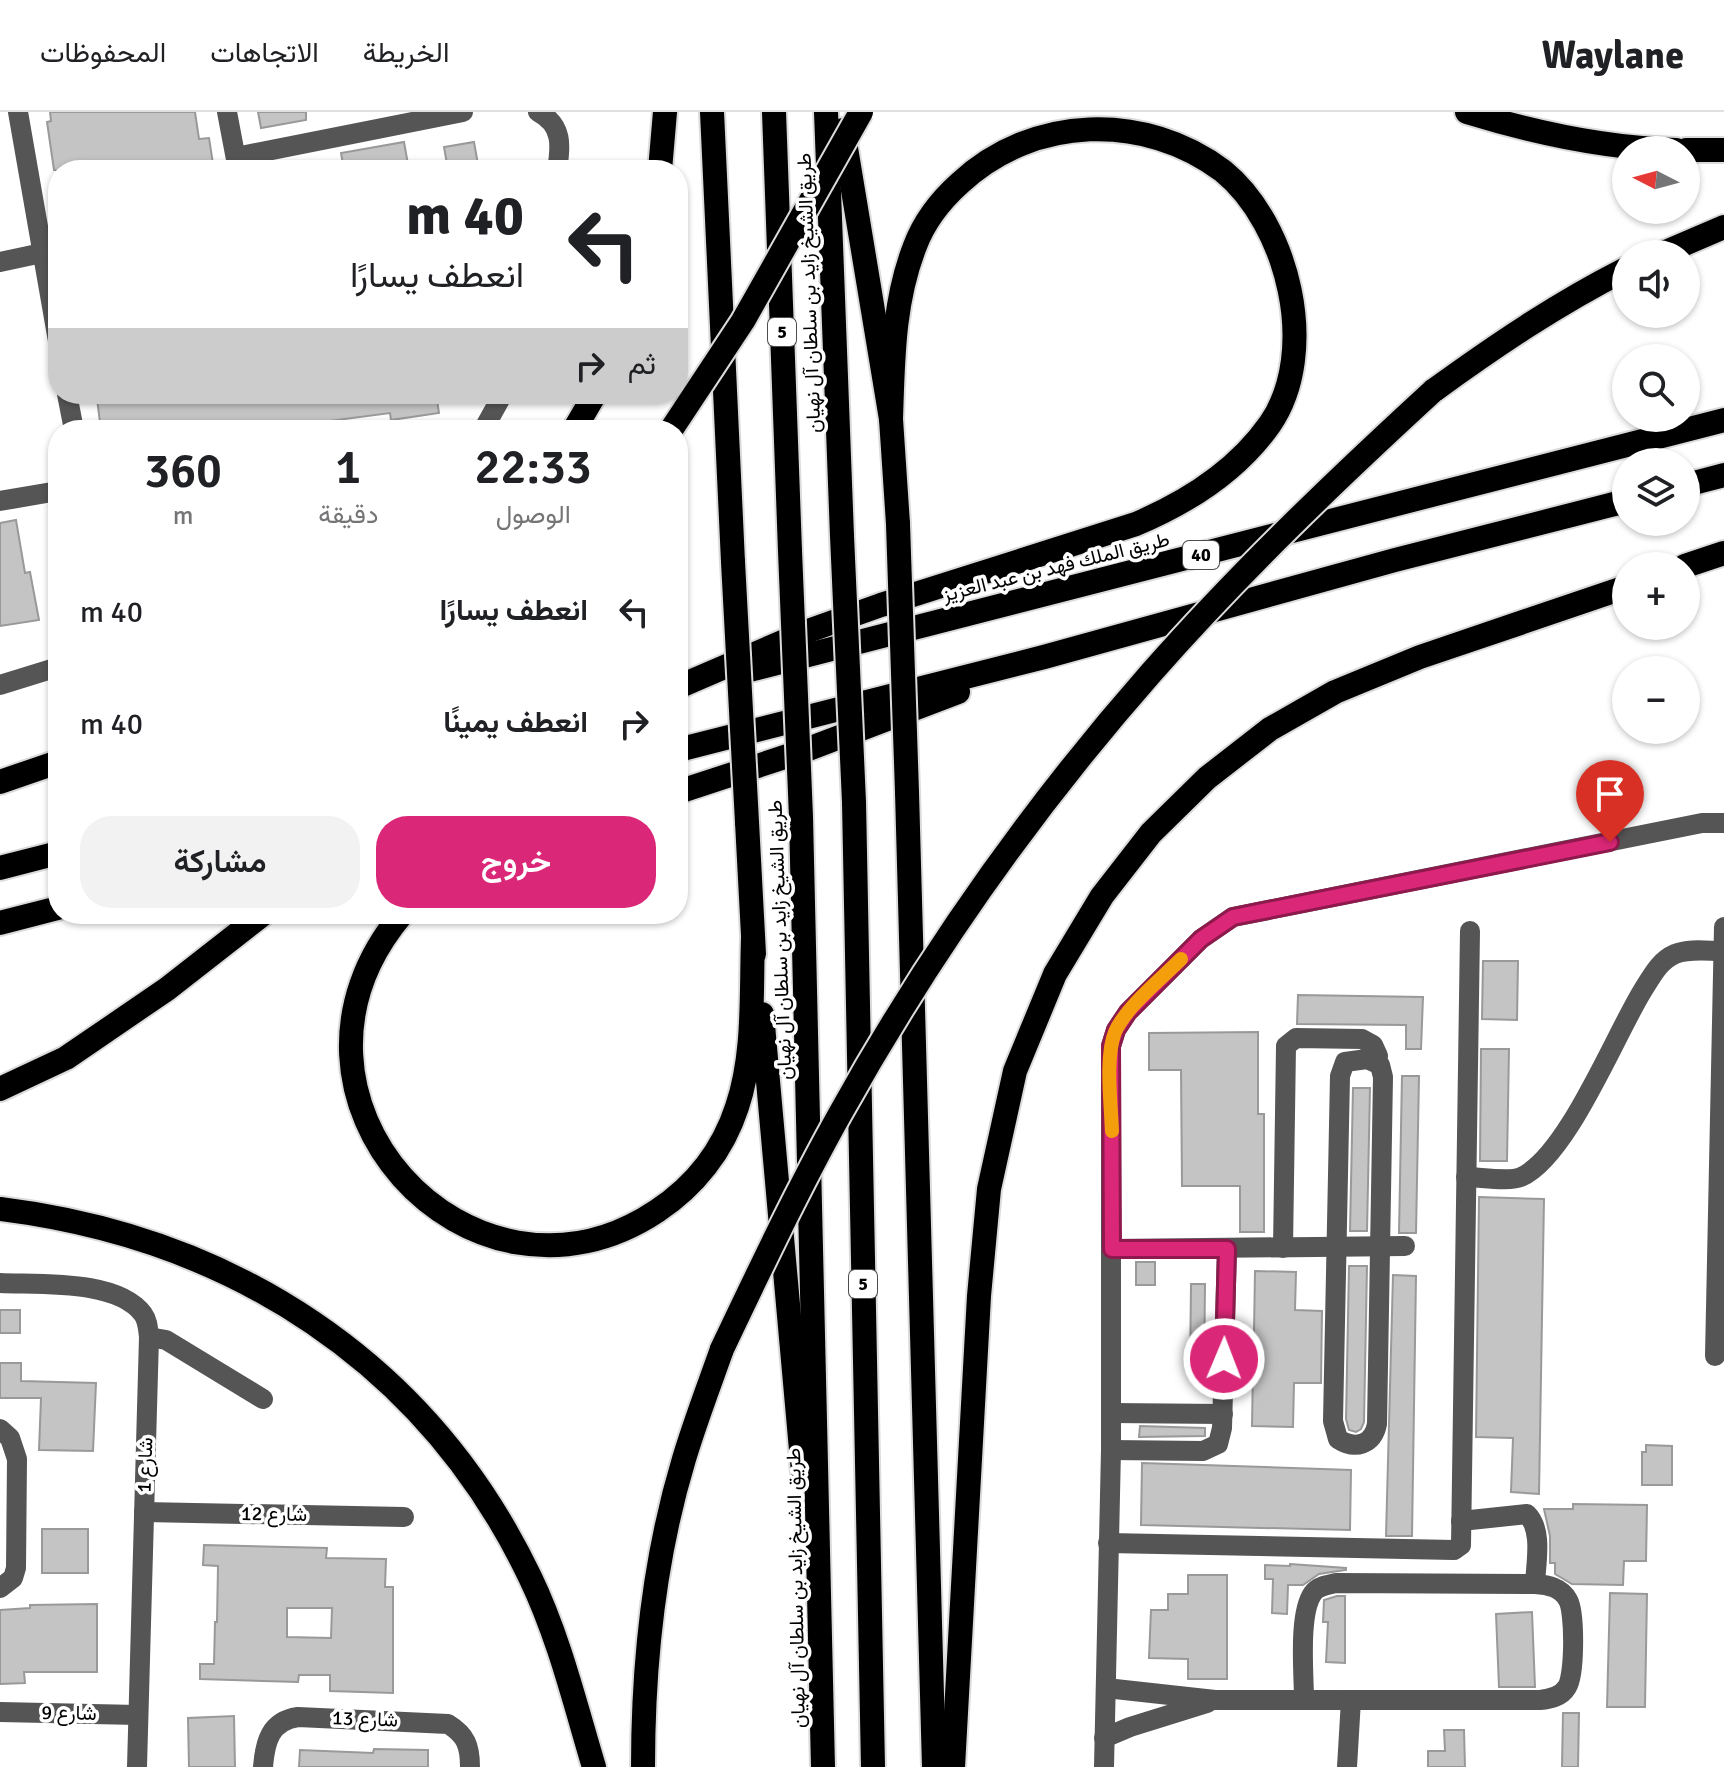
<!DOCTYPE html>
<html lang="ar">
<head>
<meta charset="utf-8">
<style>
  :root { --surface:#fff; --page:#f2f2f2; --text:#202124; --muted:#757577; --line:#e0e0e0; --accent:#db2777 }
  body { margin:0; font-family:Signika,Vazirmatn,sans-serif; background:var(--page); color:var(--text); direction:rtl; height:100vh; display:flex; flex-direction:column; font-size:30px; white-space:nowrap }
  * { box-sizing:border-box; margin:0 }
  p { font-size:26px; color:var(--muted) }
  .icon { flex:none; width:44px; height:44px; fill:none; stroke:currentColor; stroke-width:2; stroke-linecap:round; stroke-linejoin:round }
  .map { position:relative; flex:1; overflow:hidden; direction:ltr }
  .panel { position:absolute; left:48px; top:308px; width:640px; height:504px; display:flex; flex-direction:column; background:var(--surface); border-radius:32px; box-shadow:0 2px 6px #0004; direction:rtl }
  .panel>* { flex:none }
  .hud { position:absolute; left:48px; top:48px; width:640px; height:244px; border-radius:32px; box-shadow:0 2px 6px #0004; direction:rtl; background:#fff; color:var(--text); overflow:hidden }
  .needle { width:52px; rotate:276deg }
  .fabs { position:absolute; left:1612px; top:24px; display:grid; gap:16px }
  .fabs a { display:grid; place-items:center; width:88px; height:88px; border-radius:50%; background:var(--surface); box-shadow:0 2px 6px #0004; font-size:40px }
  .pin { position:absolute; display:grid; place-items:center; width:68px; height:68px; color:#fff; margin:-82px -34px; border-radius:50% 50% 50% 0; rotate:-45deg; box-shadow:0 0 8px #0007 }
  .pin .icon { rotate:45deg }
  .me { position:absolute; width:88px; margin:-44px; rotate:1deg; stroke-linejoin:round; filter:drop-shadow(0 0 6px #0008) }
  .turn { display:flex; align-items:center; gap:28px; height:168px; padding:0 32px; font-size:36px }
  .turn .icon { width:104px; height:104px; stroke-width:2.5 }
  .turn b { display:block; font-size:56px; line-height:68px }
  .then { display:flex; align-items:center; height:76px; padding:0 32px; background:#0003; gap:16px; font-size:30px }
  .eta { display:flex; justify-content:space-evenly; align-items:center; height:136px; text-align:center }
  .eta b { font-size:48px; font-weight:600; line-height:56px }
  .cta { display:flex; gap:16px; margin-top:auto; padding:16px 32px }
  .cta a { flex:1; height:92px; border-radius:32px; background:var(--accent); color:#fff; font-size:32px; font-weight:600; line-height:92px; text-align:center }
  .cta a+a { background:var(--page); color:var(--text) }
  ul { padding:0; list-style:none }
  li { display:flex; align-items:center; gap:24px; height:112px; padding:0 32px }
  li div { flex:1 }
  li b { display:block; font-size:30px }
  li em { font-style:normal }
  header { display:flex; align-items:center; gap:48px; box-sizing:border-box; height:112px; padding:0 40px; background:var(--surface); border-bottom:2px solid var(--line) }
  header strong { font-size:38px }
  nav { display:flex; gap:44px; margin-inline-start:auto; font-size:28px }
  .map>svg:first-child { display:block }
</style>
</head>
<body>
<header>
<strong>Waylane</strong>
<nav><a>الخريطة</a><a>الاتجاهات</a><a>المحفوظات</a></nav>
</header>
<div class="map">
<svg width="1724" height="1655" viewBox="0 0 1724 1655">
  <rect width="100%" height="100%" fill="#fff"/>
  <!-- building -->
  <g fill="#c4c4c4" stroke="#999" stroke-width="2" fill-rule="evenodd">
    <polygon points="50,0 195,0 199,27 209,26 214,58 54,58 47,10 51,9"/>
    <polygon points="258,0 306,0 306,8 261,16"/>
    <polygon points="404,30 409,58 344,58 341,41"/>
    <polygon points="474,30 479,58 448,58 444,35"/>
    <polygon points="133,282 436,282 439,301 391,308 390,301 261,318 101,318 97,287"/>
    <polygon points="16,408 25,461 30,460 39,508 0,514 0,411"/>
    <polygon points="1483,849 1518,849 1517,908 1482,907"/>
    <polygon points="1298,883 1423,885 1421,937 1406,937 1406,913 1297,912"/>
    <polygon points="1258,920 1258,1002 1264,1002 1264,1120 1240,1120 1240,1074 1182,1074 1181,958 1149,958 1149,921"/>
    <polygon points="1481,937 1509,937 1507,1049 1480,1049"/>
    <polygon points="1402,964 1419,964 1416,1121 1399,1121"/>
    <polygon points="1353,976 1370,976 1367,1119 1350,1119"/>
    <polygon points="1479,1085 1544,1087 1539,1382 1511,1380 1513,1326 1476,1325"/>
    <rect x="1136" y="1150" width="19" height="23"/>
    <polygon points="1349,1154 1367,1154 1364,1310 1361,1317 1356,1320 1349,1318 1346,1307"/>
    <polygon points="1255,1159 1296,1160 1295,1198 1322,1199 1321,1271 1294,1271 1293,1315 1252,1314 1253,1256 1244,1255 1244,1220 1254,1220"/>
    <polygon points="1393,1163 1416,1164 1412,1424 1386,1424"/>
    <polygon points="1191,1172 1205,1172 1204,1262 1190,1262"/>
    <rect x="0" y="1198" width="20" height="23"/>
    <polygon points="0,1251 21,1251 21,1269 96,1271 93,1339 39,1338 41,1286 0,1286"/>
    <polygon points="1140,1314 1205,1316 1205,1324 1139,1325"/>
    <polygon points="1646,1333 1672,1334 1672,1373 1642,1373 1642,1340 1646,1340"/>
    <polygon points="1142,1351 1351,1358 1350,1418 1141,1413"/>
    <polygon points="1573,1392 1647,1393 1646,1449 1624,1449 1623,1473 1572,1472 1555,1462 1555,1451 1550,1451 1550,1424 1544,1397 1573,1397"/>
    <rect x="42" y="1417" width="46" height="44"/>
    <path d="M204,1433L327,1436L326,1446L386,1447L385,1475H393V1581L330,1579V1563H299L298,1570L200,1567V1552H214L215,1510H217L218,1454L203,1453ZM287,1496H332L331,1526L287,1525Z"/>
    <polygon points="1290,1452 1346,1456 1346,1458 1319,1462 1303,1473 1288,1473 1287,1502 1272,1501 1273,1467 1265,1467 1265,1453 1290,1454"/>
    <polygon points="1188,1463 1227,1463 1227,1567 1188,1567 1188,1547 1149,1546 1151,1498 1168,1498 1168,1482 1188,1482"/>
    <polygon points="1610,1481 1647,1482 1645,1595 1607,1595"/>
    <polygon points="1337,1484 1345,1484 1345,1551 1326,1550 1328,1510 1323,1510 1324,1488"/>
    <polygon points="97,1492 97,1560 24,1560 25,1571 0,1572 0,1498 30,1496 30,1493"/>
    <polygon points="1532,1500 1535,1575 1499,1575 1496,1502"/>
    <polygon points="1563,1601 1579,1601 1578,1655 1562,1655"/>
    <polygon points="234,1604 235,1655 189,1655 188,1606"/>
    <polygon points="1444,1618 1464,1618 1465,1655 1428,1655 1428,1639 1445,1639"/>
    <polygon points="374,1637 428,1638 428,1655 299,1655 300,1638 373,1641"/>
  </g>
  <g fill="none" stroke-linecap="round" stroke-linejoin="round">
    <defs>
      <g id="highway">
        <polyline points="712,0 733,450"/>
        <polyline points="774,0 790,439"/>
        <polyline points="826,0 842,424"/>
        <path d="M1467,0C1535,21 1604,36 1676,38"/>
        <polyline points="843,18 891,307 898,412"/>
        <polyline points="1686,38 1724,38"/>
        <polyline points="660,58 665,0"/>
        <polyline points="1661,142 1724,115"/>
        <path d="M1433,279C1495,234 1557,192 1626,157"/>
        <polyline points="574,318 595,282"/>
        <polyline points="1686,373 1724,363"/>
        <polyline points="1685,454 1724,441"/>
        <polyline points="738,561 1724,308"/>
        <path d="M678,575L808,519L881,493L1136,412C1188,390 1237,359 1270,312C1320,239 1288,112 1223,59C1145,0 1033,3 960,71C941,88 924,110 915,134C893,190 893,248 891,307"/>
        <polyline points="678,638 1044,545 1395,448 1626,389"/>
        <polyline points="0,670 58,650"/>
        <polyline points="678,680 803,639 958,580"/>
        <polyline points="907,680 934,1655"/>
        <polyline points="854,690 873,1655"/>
        <polyline points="801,705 823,1655"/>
        <polyline points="747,710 754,842"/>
        <polyline points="0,756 58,741"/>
        <path d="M402,802C249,984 471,1223 657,1099C695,1074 723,1038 737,995C755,942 751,881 753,826"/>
        <polyline points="0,811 58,796"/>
        <polyline points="762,902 803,1360"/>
        <polyline points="0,977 66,946 167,877 263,802"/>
        <path d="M0,1097C233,1126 427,1250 530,1465C559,1525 575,1592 594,1655"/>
        <path d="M643,1655C643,1552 654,1446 684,1347C695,1310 709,1274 722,1237"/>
        <polyline points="953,1655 979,1184 989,1077 1015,959 1055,862 1102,784 1151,721 1207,666 1270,617 1335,580 1420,545 1626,475"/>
      </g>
    </defs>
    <!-- highway casing -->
    <use href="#highway" stroke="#dbdbdb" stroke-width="28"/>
    <!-- minor -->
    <g stroke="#555" stroke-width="20">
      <polyline points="18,0 58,229"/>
      <polyline points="227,0 238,58"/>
      <path d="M538,0C563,13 561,34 557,58"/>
      <polyline points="236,45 463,0"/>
      <polyline points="0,150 42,141"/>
      <polyline points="67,282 74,318"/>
      <polyline points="483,318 503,282"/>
      <polyline points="0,389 58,379"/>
      <polyline points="0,573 58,555"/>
      <path d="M1367,947L1380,953L1383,965L1377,1312C1373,1333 1355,1338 1338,1327L1333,1309L1340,964L1345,950Z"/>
      <path d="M1466,1065C1479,1065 1510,1070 1521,1065C1567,1045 1615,923 1643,878C1652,864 1659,849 1675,842C1689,836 1708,839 1723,839"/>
      <polyline points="1283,1136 1286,934 1296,926 1362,927 1373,933 1378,944 1377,950"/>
      <polyline points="1112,1137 1405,1134"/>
      <path d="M0,1171C39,1173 117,1167 143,1202C148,1209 148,1217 149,1225L137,1655"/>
      <polyline points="149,1225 166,1228 263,1287"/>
      <polyline points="1715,1244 1724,815"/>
      <polyline points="1111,1301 1223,1302"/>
      <polyline points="0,1317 10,1326 17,1347 16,1456 13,1466 0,1476"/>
      <polyline points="1111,1338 1203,1339 1218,1332 1222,1316 1227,1137"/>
      <polyline points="144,1400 404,1405"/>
      <path d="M1461,1409L1527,1402C1543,1418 1536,1450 1535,1472"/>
      <polyline points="1108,1431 1454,1438 1461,1433 1470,819"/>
      <path d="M1106,1576L1215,1588H1540C1550,1587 1561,1585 1567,1575C1575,1563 1575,1500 1568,1488C1561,1475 1548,1473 1535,1472L1336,1471C1327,1473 1318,1474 1313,1481C1298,1502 1304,1562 1304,1588"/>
      <polyline points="0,1600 138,1603"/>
      <polyline points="1104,1626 1130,1615 1207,1591"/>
      <path d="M263,1655C265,1630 270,1609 298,1605L448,1612C466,1623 470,1634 470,1655"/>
      <polyline points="1104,1655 1111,1338 1111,934 1116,918 1128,900 1201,827 1233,805 1702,711 1724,711"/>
      <polyline points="1347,1655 1351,1588"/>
    </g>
    <!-- highway -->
    <use href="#highway" stroke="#000" stroke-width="24"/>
    <defs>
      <g id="highway-bridge">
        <polyline points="671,318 743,209 861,0"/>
        <polyline points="898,412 907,680"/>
        <polyline points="842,424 854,690"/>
        <polyline points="790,439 801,705"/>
        <polyline points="733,450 747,710"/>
        <path d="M722,1237C760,1157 798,1077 841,1000C928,844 1033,695 1151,561C1239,461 1335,369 1433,279"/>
      </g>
    </defs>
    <!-- highway-bridge casing -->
    <use href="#highway-bridge" stroke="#dbdbdb" stroke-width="28" stroke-linecap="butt"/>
    <!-- highway-bridge -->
    <use href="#highway-bridge" stroke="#000" stroke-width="24"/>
  </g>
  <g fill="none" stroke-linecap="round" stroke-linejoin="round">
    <defs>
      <polyline id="route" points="1224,1247 1227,1137 1112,1137 1111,934 1116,918 1128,900 1201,827 1233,805 1610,730"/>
    </defs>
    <!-- route casing -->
    <use href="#route" stroke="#8e194d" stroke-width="20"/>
    <!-- route -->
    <use href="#route" stroke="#db2777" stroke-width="14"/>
    <!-- slow -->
    <path stroke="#f59e0b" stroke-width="14" d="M1112,1019C1111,992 1105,945 1115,920C1126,895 1161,867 1181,847"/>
  </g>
  <g text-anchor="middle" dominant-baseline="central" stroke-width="7" stroke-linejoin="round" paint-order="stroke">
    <!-- shield labels -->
    <g fill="#fff" stroke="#4c4c4c" stroke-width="2">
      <rect x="768" y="206" width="28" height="28" rx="6"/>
      <rect x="1183" y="429" width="36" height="28" rx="6"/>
      <rect x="849" y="1158" width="28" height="28" rx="6"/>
    </g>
    <g font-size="18" font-weight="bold" fill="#000">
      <text x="782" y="220">5</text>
      <text x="1201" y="443">40</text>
      <text x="863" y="1172">5</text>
    </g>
    <!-- street labels -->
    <g font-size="20" fill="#000" stroke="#fff">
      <text transform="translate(809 181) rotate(-92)">طريق الشيخ زايد بن سلطان آل نهيان</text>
      <text transform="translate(1056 455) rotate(-14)">طريق الملك فهد بن عبد العزيز</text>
      <text transform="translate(780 828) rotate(-92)">طريق الشيخ زايد بن سلطان آل نهيان</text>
      <text transform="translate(145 1353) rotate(-88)">شارع 1</text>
      <text transform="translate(274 1402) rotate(1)">شارع 12</text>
      <text transform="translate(796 1476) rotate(-91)">طريق الشيخ زايد بن سلطان آل نهيان</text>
      <text transform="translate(69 1601) rotate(1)">شارع 9</text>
      <text transform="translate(365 1607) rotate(2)">شارع 13</text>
    </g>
  </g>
</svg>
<div class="fabs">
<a><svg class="needle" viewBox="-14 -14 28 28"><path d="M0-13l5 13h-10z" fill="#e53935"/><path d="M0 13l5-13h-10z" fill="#757577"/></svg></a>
<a><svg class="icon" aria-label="sound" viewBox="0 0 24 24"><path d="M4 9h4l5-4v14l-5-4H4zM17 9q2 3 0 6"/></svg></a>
<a><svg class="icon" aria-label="search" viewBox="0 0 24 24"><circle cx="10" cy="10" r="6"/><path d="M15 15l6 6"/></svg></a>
<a><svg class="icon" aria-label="layers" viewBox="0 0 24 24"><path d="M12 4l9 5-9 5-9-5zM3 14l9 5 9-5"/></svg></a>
<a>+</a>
<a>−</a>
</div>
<div class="pin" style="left:1610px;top:730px;background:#d93025"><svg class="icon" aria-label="arrive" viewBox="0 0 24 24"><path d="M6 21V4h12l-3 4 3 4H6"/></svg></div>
<svg class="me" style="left:1224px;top:1247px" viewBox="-20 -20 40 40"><circle r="17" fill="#db2777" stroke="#fff" stroke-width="3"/><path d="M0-11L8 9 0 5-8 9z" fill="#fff"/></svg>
<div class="hud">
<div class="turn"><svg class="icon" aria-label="left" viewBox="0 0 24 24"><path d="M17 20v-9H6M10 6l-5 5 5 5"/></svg><div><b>40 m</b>انعطف يسارًا</div></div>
<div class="then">ثم<svg class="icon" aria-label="right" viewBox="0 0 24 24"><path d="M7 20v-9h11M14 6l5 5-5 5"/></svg></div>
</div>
<section class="panel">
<div class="eta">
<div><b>22:33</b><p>الوصول</p></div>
<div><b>1</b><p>دقيقة</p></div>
<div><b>360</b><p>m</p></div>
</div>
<ul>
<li><svg class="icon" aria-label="left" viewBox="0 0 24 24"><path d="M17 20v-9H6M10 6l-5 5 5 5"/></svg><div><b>انعطف يسارًا</b></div><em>40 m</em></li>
<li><svg class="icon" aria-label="right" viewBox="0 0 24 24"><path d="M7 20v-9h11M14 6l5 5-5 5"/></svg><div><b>انعطف يمينًا</b></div><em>40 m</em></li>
</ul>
<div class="cta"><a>خروج</a><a>مشاركة</a></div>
</section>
</div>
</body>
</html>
